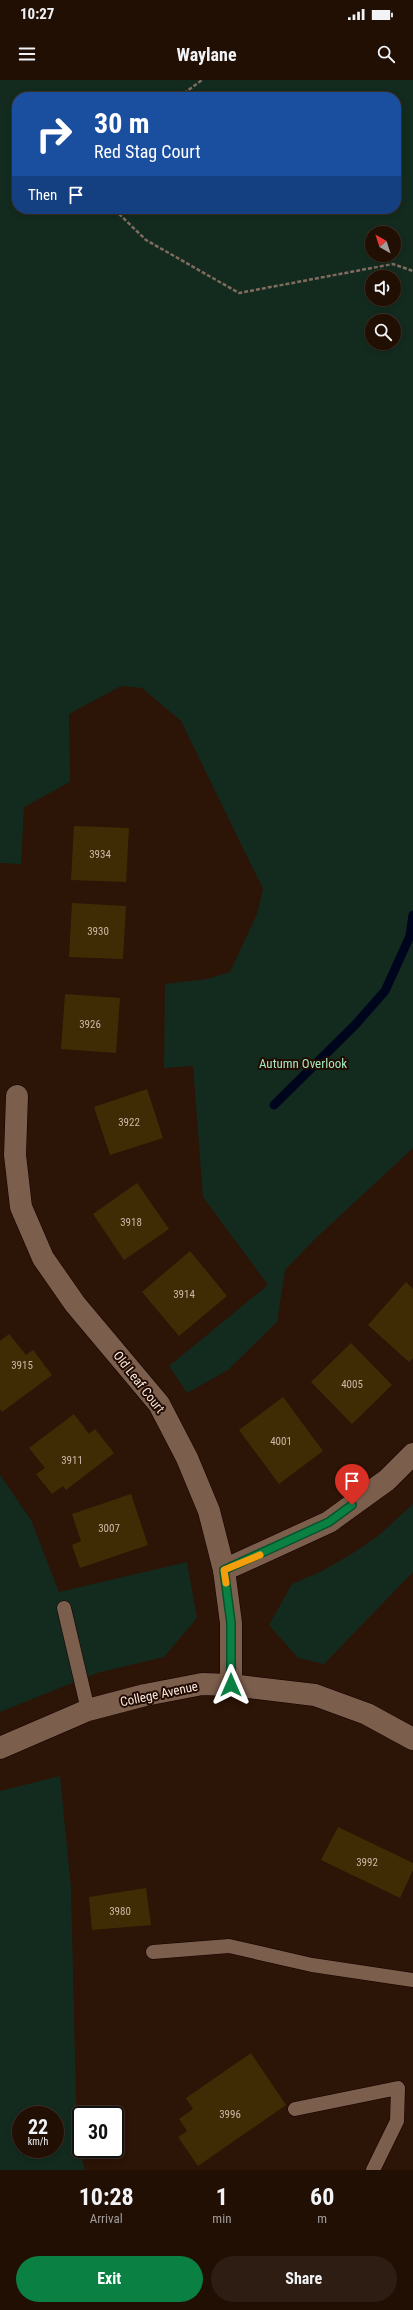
<!DOCTYPE html>
<html lang="en">
<head>
<meta charset="utf-8">
<style>
  :root { --surface:#210f04; --page:#2d1d13; --text:#f1f3f6; --muted:#a29c9a; --line:#3e2f26; --accent:#0b8043 }
  body { margin:0; font-family:"Roboto Condensed",sans-serif; background:var(--page); color:var(--text); height:100vh; display:flex; flex-direction:column; font-size:15px; white-space:nowrap }
  * { box-sizing:border-box; margin:0 }
  p { font-size:13px; color:var(--muted) }
  .icon { flex:none; width:22px; height:22px; fill:none; stroke:currentColor; stroke-width:2; stroke-linecap:round; stroke-linejoin:round }
  .map { position:relative; height:2090px; overflow:hidden }
  .side { display:flex; flex-direction:column; background:var(--surface); flex:1 }
  .side>* { flex:none }
  .banner { position:absolute; left:12px; top:12px; width:389px; height:122px; border-radius:16px; box-shadow:0 2px 6px #0003,0 0 0 1px var(--line); background:#1a4fa0; color:#fff; overflow:hidden }
  .needle { width:26px; rotate:321deg }
  .buttons { position:absolute; left:365px; top:146px; display:grid; gap:8px }
  .buttons a { display:grid; place-items:center; width:36px; height:36px; border-radius:50%; background:var(--surface); box-shadow:0 2px 6px #0003,0 0 0 1px var(--line); font-size:20px }
  .speed { position:absolute; left:12px; top:2026px; display:flex; gap:8px; font-size:20px; font-weight:700; text-align:center }
  .speed>* { display:grid; place-content:center; width:52px; height:52px; border-radius:50%; background:var(--surface); box-shadow:0 2px 6px #0003,0 0 0 1px var(--line); line-height:1 }
  .speed small { font-size:10px; font-weight:400 }
  .speed .limit { border:2px solid #111; border-radius:6px; background:#fff; color:#111 }
  .pin { position:absolute; display:grid; place-items:center; width:34px; height:34px; color:#fff; margin:-41px -17px; border-radius:50% 50% 50% 0; rotate:-45deg; box-shadow:0 0 4px #0007 }
  .pin .icon { rotate:45deg }
  .me { position:absolute; width:44px; margin:-22px; rotate:0deg; stroke-linejoin:round; filter:drop-shadow(0 0 3px #0008) }
  .turn { display:flex; align-items:center; gap:14px; height:84px; padding:0 16px; font-size:18px }
  .turn .icon { width:52px; height:52px; stroke-width:2.5 }
  .turn b { display:block; font-size:28px; line-height:34px }
  .then { display:flex; align-items:center; height:38px; padding:0 16px; background:#0003; gap:8px; font-size:15px }
  .eta { display:flex; justify-content:space-evenly; align-items:center; height:68px; text-align:center }
  .eta b { font-size:24px; font-weight:700; line-height:28px }
  .cta { display:flex; gap:8px; margin-top:auto; padding:8px 16px }
  .cta a { flex:1; height:46px; border-radius:24px; background:var(--accent); color:#fff; font-size:16px; font-weight:700; line-height:46px; text-align:center }
  .cta a+a { background:var(--page); color:var(--text) }
  .status { display:flex; justify-content:space-between; align-items:center; height:28px; padding:0 20px; background:var(--surface); direction:ltr }
  .status svg { height:11px; fill:currentColor }
  header { display:flex; justify-content:space-between; align-items:center; height:52px; padding:0 16px; background:var(--surface); font-size:18px; font-weight:700 }
  .map>svg:first-child { display:block }
</style>
</head>
<body>
<div class="status"><b>10:27</b><svg viewBox="0 0 49 12"><path d="M0 12V9h3v3zM5 12V6h3v6zM10 12V3h3v9zM15 12V0h3v12zM26 1h20v11H26zM47 4h2v5h-2z"/></svg></div>
<header><svg class="icon" aria-label="menu" viewBox="0 0 24 24"><path d="M4 6h16M4 12h16M4 18h16"/></svg>Waylane<svg class="icon" aria-label="search" viewBox="0 0 24 24"><circle cx="10" cy="10" r="6"/><path d="M15 15l6 6"/></svg></header>
<div class="map">
<svg width="413" height="2090" viewBox="0 0 413 2090">
  <rect width="100%" height="100%" fill="#2c1406"/>
  <!-- green -->
  <g fill="#132b1f" fill-rule="evenodd">
    <path d="M0,0H413V1068L316,1158L285,1190L277,1242L228,1290L187,1313L169,1286L268,1205L203,1117L193,986L164,988L165,904L207,899L230,892L257,834L263,809L181,641L142,608L121,606L69,634L70,702L24,727L21,784L0,783ZM17,17H396V129H17ZM372,153H394V175H372ZM372,197H394V219H372ZM372,241H394V263H372Z"/>
    <polygon points="0,1395 31,1440 59,1512 187,1482 197,1538 164,1577 97,1593 0,1632"/>
    <polygon points="413,1424 413,1492 324,1584 298,1578 269,1545 292,1504 322,1491 350,1475 377,1457"/>
    <path d="M60,1696L71,1808L77,2062L85,2090H0V1711ZM21,2035H55V2069H21Z"/>
  </g>
  <g fill="none" stroke-linecap="round" stroke-linejoin="round">
    <!-- stream -->
    <polyline stroke="#00051e" stroke-width="9" points="274,1025 355,945 385,911 410,856 413,835"/>
  </g>
  <!-- building -->
  <g fill="#402c04">
    <polygon points="74,746 129,748 126,802 71,800"/>
    <polygon points="72,823 126,826 123,879 69,877"/>
    <polygon points="65,914 120,918 116,973 61,969"/>
    <polygon points="147,1009 163,1058 110,1075 94,1027"/>
    <polygon points="137,1103 169,1149 124,1180 93,1134"/>
    <polygon points="190,1171 227,1216 179,1256 142,1212"/>
    <polygon points="406,1202 413,1209 413,1278 409,1282 368,1245"/>
    <polygon points="9,1254 26,1275 33,1270 52,1295 2,1332 0,1329 0,1261"/>
    <polygon points="351,1263 392,1305 352,1344 311,1302"/>
    <polygon points="283,1317 323,1371 279,1404 239,1350"/>
    <polygon points="74,1334 89,1354 95,1349 114,1373 66,1410 63,1406 52,1414 36,1394 45,1388 29,1368"/>
    <polygon points="131,1414 148,1465 80,1488 72,1465 81,1461 72,1434"/>
    <polygon points="338,1747 413,1783 413,1790 400,1818 321,1780"/>
    <polygon points="146,1808 151,1845 92,1850 89,1817"/>
    <polygon points="251,1973 286,2025 198,2086 178,2057 187,2051 179,2039 193,2029 186,2018"/>
  </g>
  <g fill="none" stroke-linecap="round" stroke-linejoin="round">
    <defs>
      <g id="lane">
        <polyline points="64,1528 88,1630"/>
        <polyline points="153,1872 229,1866 312,1885 413,1900"/>
        <polyline points="295,2029 398,2008 397,2041 373,2090"/>
      </g>
      <g id="street">
        <polyline points="17,1016 15,1075 21,1127 43,1178 75,1224 159,1324 187,1378 209,1431 224,1490 231,1543 231,1605"/>
        <polyline points="224,1490 329,1442 387,1400 413,1374"/>
      </g>
      <polyline id="secondary" points="0,1668 88,1630 145,1615 202,1604 231,1605 315,1615 367,1634 413,1659"/>
    </defs>
    <!-- lane casing -->
    <use href="#lane" stroke="#130100" stroke-width="15"/>
    <!-- street casing -->
    <use href="#street" stroke="#130100" stroke-width="23"/>
    <!-- secondary casing -->
    <use href="#secondary" stroke="#130100" stroke-width="23"/>
    <!-- path -->
    <g stroke="#806b5f" stroke-width="2.5" stroke-dasharray="4 2" stroke-linecap="butt">
      <polyline points="179,17 202,0"/>
      <polyline points="116,129 116,131 146,160 239,213 393,184 413,191"/>
    </g>
    <!-- lane -->
    <use href="#lane" stroke="#7c5e4d" stroke-width="14"/>
    <!-- street -->
    <use href="#street" stroke="#7c5e4d" stroke-width="22"/>
    <!-- secondary -->
    <use href="#secondary" stroke="#7c5e4d" stroke-width="22"/>
  </g>
  <g fill="none" stroke-linecap="round" stroke-linejoin="round">
    <defs>
      <polyline id="route" points="231,1605 231,1543 224,1490 329,1442 352,1425"/>
    </defs>
    <!-- route casing -->
    <use href="#route" stroke="#07532c" stroke-width="10"/>
    <!-- route -->
    <use href="#route" stroke="#0b8043" stroke-width="7"/>
    <!-- slow -->
    <polyline stroke="#f59e0b" stroke-width="7" points="226,1503 224,1490 260,1475"/>
  </g>
  <g text-anchor="middle" dominant-baseline="central" stroke-width="4" stroke-linejoin="round" paint-order="stroke">
    <!-- number labels -->
    <g font-size="11" fill="#ccb9a8">
      <text x="100" y="774">3934</text>
      <text x="98" y="851">3930</text>
      <text x="90" y="944">3926</text>
      <text x="129" y="1042">3922</text>
      <text x="131" y="1142">3918</text>
      <text x="184" y="1214">3914</text>
      <text x="22" y="1285">3915</text>
      <text x="352" y="1304">4005</text>
      <text x="281" y="1361">4001</text>
      <text x="72" y="1380">3911</text>
      <text x="109" y="1448">3007</text>
      <text x="367" y="1782">3992</text>
      <text x="120" y="1831">3980</text>
      <text x="230" y="2034">3996</text>
    </g>
    <!-- park labels -->
    <g font-size="13" fill="#a1e9c3" stroke="#220b01">
      <text x="303" y="983">Autumn Overlook</text>
    </g>
    <!-- street labels -->
    <g font-size="13" fill="#fae8df" stroke="#220b01">
      <text transform="translate(139 1302) rotate(52)">Old Leaf Court</text>
      <text transform="translate(159 1614) rotate(-12)">College Avenue</text>
    </g>
  </g>
</svg>
<div class="buttons">
<a><svg class="needle" viewBox="-14 -14 28 28"><path d="M0-13l5 13h-10z" fill="#e53935"/><path d="M0 13l5-13h-10z" fill="#a29c9a"/></svg></a>
<a><svg class="icon" aria-label="sound" viewBox="0 0 24 24"><path d="M4 9h4l5-4v14l-5-4H4zM17 9q2 3 0 6"/></svg></a>
<a><svg class="icon" aria-label="search" viewBox="0 0 24 24"><circle cx="10" cy="10" r="6"/><path d="M15 15l6 6"/></svg></a>
</div>
<div class="speed"><div>22<small>km/h</small></div><div class="limit">30</div></div>
<div class="pin" style="left:352px;top:1425px;background:#d93025"><svg class="icon" aria-label="arrive" viewBox="0 0 24 24"><path d="M6 21V4h12l-3 4 3 4H6"/></svg></div>
<svg class="me" style="left:231px;top:1605px" viewBox="-20 -20 40 40"><path d="M0-17L14 15 0 8-14 15z" fill="#0b8043" stroke="#fff" stroke-width="4"/></svg>
<div class="banner">
<div class="turn"><svg class="icon" aria-label="right" viewBox="0 0 24 24"><path d="M7 20v-9h11M14 6l5 5-5 5"/></svg><div><b>30 m</b>Red Stag Court</div></div>
<div class="then">Then<svg class="icon" aria-label="arrive" viewBox="0 0 24 24"><path d="M6 21V4h12l-3 4 3 4H6"/></svg></div>
</div>
</div>
<section class="side">
<div class="eta">
<div><b>10:28</b><p>Arrival</p></div>
<div><b>1</b><p>min</p></div>
<div><b>60</b><p>m</p></div>
</div>
<div class="cta"><a>Exit</a><a>Share</a></div>
</section>
</body>
</html>
